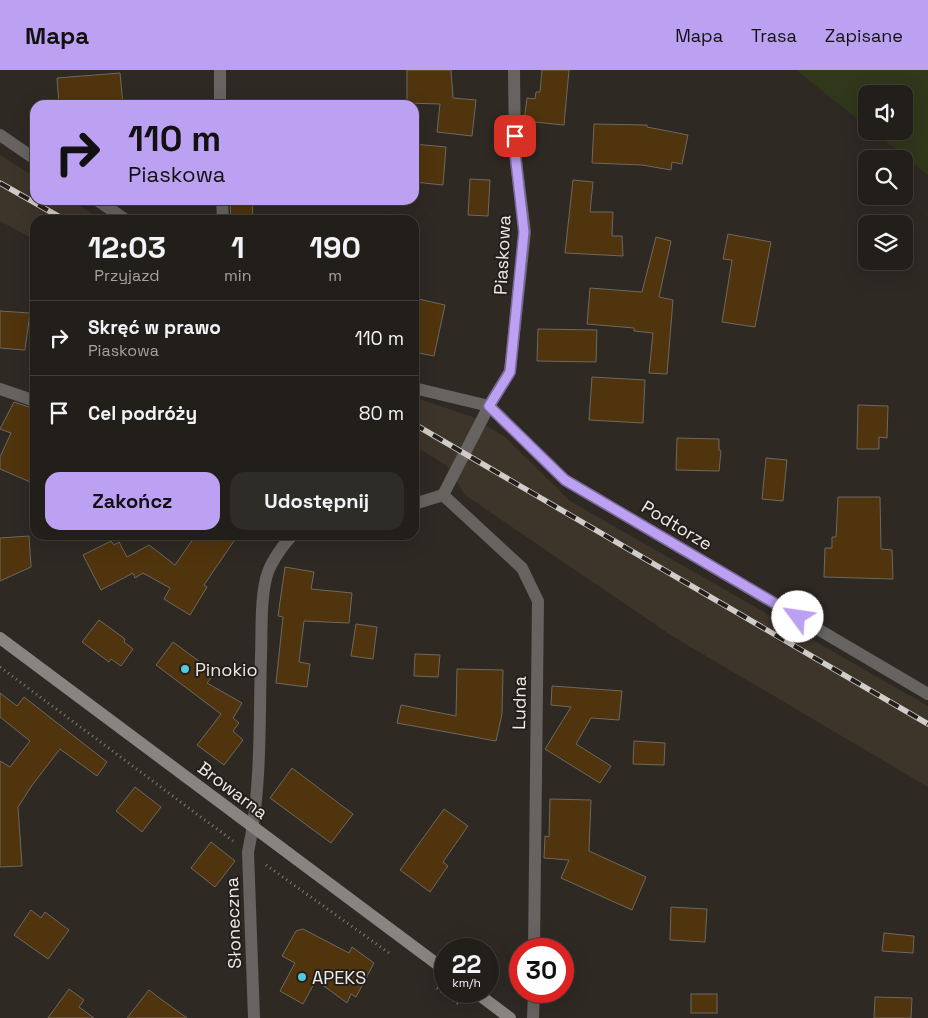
<!DOCTYPE html>
<html lang="pl">
<head>
<meta charset="utf-8">
<style>
  :root { --surface:#221f1a; --page:#2e2c27; --text:#f1f3f6; --muted:#a2a2a2; --line:#3f3d39; --accent:#bca0f2 }
  body { margin:0; font-family:"Space Grotesk",sans-serif; background:var(--page); color:var(--text); height:100vh; display:flex; flex-direction:column; font-size:19px; white-space:nowrap }
  * { box-sizing:border-box; margin:0 }
  p { font-size:16px; color:var(--muted) }
  .icon { flex:none; width:28px; height:28px; fill:none; stroke:currentColor; stroke-width:2; stroke-linecap:round; stroke-linejoin:round }
  .map { position:relative; flex:1; overflow:hidden }
  .panel { position:absolute; left:30px; top:145px; width:389px; height:325px; display:flex; flex-direction:column; background:var(--surface); border-radius:15px; box-shadow:0 5px 20px #0002,0 0 0 1px var(--line) }
  .panel>* { flex:none }
  .hud { position:absolute; left:30px; top:30px; width:389px; height:105px; border-radius:15px; box-shadow:0 5px 20px #0002,0 0 0 1px var(--line); background:#bca0f2; color:#111; overflow:hidden }
  .buttons { position:absolute; left:858px; top:15px; display:grid; gap:10px }
  .buttons a { display:grid; place-items:center; width:55px; height:55px; border-radius:10px; background:var(--surface); box-shadow:0 5px 20px #0002,0 0 0 1px var(--line); font-size:25px }
  .speed { position:absolute; left:434px; top:868px; display:flex; gap:10px; font-size:25px; font-weight:700; text-align:center }
  .speed>* { display:grid; place-content:center; width:65px; height:65px; border-radius:50%; background:var(--surface); box-shadow:0 5px 20px #0002,0 0 0 1px var(--line); line-height:1 }
  .speed small { font-size:12px; font-weight:400 }
  .speed .limit { border:8px solid #d22; background:#fff; color:#111 }
  .pin { position:absolute; display:grid; place-items:center; width:42px; height:42px; color:#fff; margin:-21px; border-radius:10px; box-shadow:0 2px 8px #0006 }
  .me { position:absolute; width:55px; margin:-28px; rotate:301deg; stroke-linejoin:round; filter:drop-shadow(0 0 4px #0008) }
  .turn { display:flex; align-items:center; gap:18px; height:105px; padding:0 15px; font-size:22px }
  .turn .icon { width:65px; height:65px; stroke-width:2.5 }
  .turn b { display:block; font-size:35px; line-height:42px }
  .eta { display:flex; justify-content:space-evenly; align-items:center; height:85px; text-align:center }
  .eta b { font-size:30px; font-weight:800; line-height:35px }
  .button { display:flex; gap:10px; margin-top:auto; padding:10px 15px }
  .button a { flex:1; height:58px; border-radius:15px; background:var(--accent); color:#111; font-size:20px; font-weight:800; line-height:58px; text-align:center }
  .button a+a { background:var(--page); color:var(--text) }
  ul { padding:0; list-style:none }
  li { display:flex; align-items:center; gap:15px; height:75px; padding:0 15px; border-top:1px solid var(--line) }
  li div { flex:1 }
  li b { display:block; font-size:19px }
  li em { font-style:normal }
  header { display:flex; align-items:center; gap:30px; box-sizing:border-box; height:70px; padding:0 25px; background:var(--accent); color:#111 }
  header strong { font-size:24px }
  nav { display:flex; gap:28px; margin-inline-start:auto; font-size:18px }
  .map>svg:first-child { display:block }
</style>
</head>
<body>
<header>
<strong>Mapa</strong>
<nav><a>Mapa</a><a>Trasa</a><a>Zapisane</a></nav>
</header>
<div class="map">
<svg width="928" height="948" viewBox="0 0 928 948">
  <rect width="100%" height="100%" fill="#2e2923"/>
  <!-- built -->
  <g fill="#3d342a">
    <polygon points="0,85 35,107 35,130 70,130 102,150 35,150 35,170 0,151"/>
    <polygon points="414,327 473,347 505,367 570,431 928,636 928,717 672,566 465,425 446,395 414,376"/>
  </g>
  <!-- green -->
  <polygon fill="#31371a" points="796,0 928,0 928,105 873,61 904,61 904,24 866,24 866,56"/>
  <!-- building -->
  <g fill="#50340d" stroke="#6d6861">
    <polygon points="407,0 451,0 453,28 476,30 472,66 437,62 440,34 407,33"/>
    <polygon points="542,0 569,0 564,55 524,51 527,28 535,29 536,22 540,22"/>
    <polygon points="120,3 123,35 59,35 57,8"/>
    <polygon points="594,54 647,55 647,57 688,65 682,94 672,92 671,100 642,95 592,93"/>
    <polygon points="414,74 446,77 443,115 414,112"/>
    <polygon points="470,109 490,110 488,146 468,145"/>
    <polygon points="573,110 593,112 590,142 613,142 612,166 622,166 623,186 565,183"/>
    <polygon points="230,130 252,130 253,150 231,150"/>
    <polygon points="728,164 771,172 755,257 722,252 732,190 723,189"/>
    <polygon points="656,167 671,171 659,227 673,230 667,304 649,303 653,263 634,261 634,258 587,254 590,218 642,222"/>
    <polygon points="414,228 445,235 434,286 414,282"/>
    <polygon points="0,241 30,243 25,280 0,278"/>
    <polygon points="538,259 597,260 596,292 537,291"/>
    <polygon points="592,307 645,310 643,353 589,350"/>
    <polygon points="14,332 35,339 35,414 0,399 0,387 11,363 0,359"/>
    <polygon points="858,335 888,336 887,368 879,367 879,379 857,379"/>
    <polygon points="677,368 719,369 719,380 721,381 719,401 676,400"/>
    <polygon points="766,388 787,390 783,431 762,429"/>
    <polygon points="838,427 880,427 881,479 892,480 893,509 824,507 825,478 832,478 832,467 836,467"/>
    <polygon points="196,465 238,465 204,515 207,517 190,545 164,529 170,518 143,503 135,508 133,503 101,520 83,485 111,471 114,475 119,472 127,487 149,475 175,495"/>
    <polygon points="29,466 31,497 0,511 0,468"/>
    <polygon points="285,497 314,502 311,519 352,523 349,553 304,551 299,592 310,594 307,617 276,613 283,547 278,546"/>
    <polygon points="99,550 125,569 124,572 133,579 121,596 111,589 109,592 82,572"/>
    <polygon points="356,554 377,557 373,589 351,586"/>
    <polygon points="173,572 215,603 207,613 242,633 233,648 239,653 233,661 243,670 224,695 197,675 221,644 156,595"/>
    <polygon points="415,584 440,585 438,607 414,606"/>
    <polygon points="457,599 503,600 502,644 496,671 397,653 401,635 456,646"/>
    <polygon points="552,616 622,621 619,650 591,648 576,674 611,696 600,713 545,679 571,637 551,635"/>
    <polygon points="0,623 17,636 24,627 107,692 97,706 60,679 33,714 18,737 22,796 0,797 0,691 10,697 30,671 0,647"/>
    <polygon points="634,671 665,673 664,695 633,694"/>
    <polygon points="292,698 353,744 331,773 270,728"/>
    <polygon points="135,717 161,737 142,762 116,741"/>
    <polygon points="550,729 591,730 589,781 646,807 632,840 561,808 569,790 544,788 545,766 549,767"/>
    <polygon points="444,739 468,756 443,792 448,796 430,822 400,800"/>
    <polygon points="211,772 235,791 215,817 191,798"/>
    <polygon points="671,837 707,839 705,872 670,870"/>
    <polygon points="31,840 41,848 45,842 69,860 48,889 14,865"/>
    <polygon points="303,859 349,883 352,877 374,893 356,927 351,924 347,933 316,910 303,934 280,921 295,893 282,886 296,861"/>
    <polygon points="884,863 914,866 913,883 882,881"/>
    <polygon points="69,919 84,930 79,937 94,948 48,948"/>
    <polygon points="149,920 158,927 187,948 127,948"/>
    <rect x="691" y="924" width="26" height="19"/>
    <polygon points="875,927 912,928 911,948 874,948"/>
  </g>
  <g fill="none" stroke-linecap="round" stroke-linejoin="round">
    <!-- path -->
    <g stroke="#807c77" stroke-width="3" stroke-dasharray="1 4" stroke-linecap="butt">
      <polyline points="0,597 233,771"/>
      <polyline points="266,795 389,883"/>
      <polyline points="437,918 460,935"/>
    </g>
    <!-- street -->
    <g stroke="#676361" stroke-width="12">
      <polyline points="220,0 220,35"/>
      <polyline points="0,65 35,89"/>
      <polyline points="97,130 126,150"/>
      <polyline points="222,130 223,150"/>
      <polyline points="414,318 489,336 565,410 928,624"/>
      <polyline points="0,319 35,331"/>
      <polyline points="443,425 522,498 538,531 534,879"/>
      <polyline points="414,434 443,425 489,336 510,301 525,162 515,83 514,0"/>
      <path d="M254,948L248,782C262,718 259,651 261,586C262,562 260,524 268,502C272,491 284,473 293,465"/>
      <polyline points="533,948 534,921"/>
    </g>
    <!-- secondary -->
    <g stroke="#898480" stroke-width="12">
      <polyline points="0,568 445,900"/>
      <polyline points="474,921 510,948"/>
    </g>
    <defs>
      <g id="rail">
        <polyline points="0,113 65,150"/>
        <polyline points="414,354 928,654"/>
      </g>
    </defs>
    <!-- rail casing -->
    <use href="#rail" stroke="#d0ccc8" stroke-width="5.5"/>
    <!-- rail -->
    <use href="#rail" stroke="#241f1a" stroke-width="4" stroke-dasharray="11" stroke-linecap="butt"/>
  </g>
  <g fill="none" stroke-linecap="round" stroke-linejoin="round">
    <defs>
      <polyline id="route" points="515,66 515,83 524,162 510,302 489,336 565,410 798,547"/>
    </defs>
    <!-- route casing -->
    <use href="#route" stroke="#7a689d" stroke-width="12"/>
    <!-- route -->
    <use href="#route" stroke="#bca0f2" stroke-width="9"/>
  </g>
  <!-- markers -->
  <g fill="#53cadc" stroke="#241f1a" stroke-width="2">
    <circle cx="185" cy="599" r="5"/>
    <circle cx="302" cy="907" r="5"/>
  </g>
  <g text-anchor="middle" dominant-baseline="central" stroke-width="4" stroke-linejoin="round" paint-order="stroke">
    <!-- street labels -->
    <g font-size="18" fill="#eeebe7" stroke="#241f1a">
      <text transform="translate(502 185) rotate(-87)">Piaskowa</text>
      <text transform="translate(677 455) rotate(31)">Podtorze</text>
      <text transform="translate(519 633) rotate(-89)">Ludna</text>
      <text transform="translate(233 720) rotate(37)">Browarna</text>
      <text transform="translate(233 853) rotate(-92)">Słoneczna</text>
    </g>
    <!-- poi labels -->
    <g font-size="18" fill="#eeebe7" stroke="#241f1a" text-anchor="start">
      <text x="195" y="599">Pinokio</text>
      <text x="312" y="907">APEKS</text>
    </g>
  </g>
</svg>
<div class="buttons">
<a><svg class="icon" aria-label="sound" viewBox="0 0 24 24"><path d="M4 9h4l5-4v14l-5-4H4zM17 9q2 3 0 6"/></svg></a>
<a><svg class="icon" aria-label="search" viewBox="0 0 24 24"><circle cx="10" cy="10" r="6"/><path d="M15 15l6 6"/></svg></a>
<a><svg class="icon" aria-label="layers" viewBox="0 0 24 24"><path d="M12 4l9 5-9 5-9-5zM3 14l9 5 9-5"/></svg></a>
</div>
<div class="speed"><div>22<small>km/h</small></div><div class="limit">30</div></div>
<div class="pin" style="left:515px;top:66px;background:#d93025"><svg class="icon" aria-label="arrive" viewBox="0 0 24 24"><path d="M6 21V4h12l-3 4 3 4H6"/></svg></div>
<svg class="me" style="left:798px;top:547px" viewBox="-20 -20 40 40"><circle r="19" fill="#fff"/><path d="M0-13L10 11 0 6-10 11z" fill="#bca0f2"/></svg>
<div class="hud">
<div class="turn"><svg class="icon" aria-label="right" viewBox="0 0 24 24"><path d="M7 20v-9h11M14 6l5 5-5 5"/></svg><div><b>110 m</b>Piaskowa</div></div>
</div>
<section class="panel">
<div class="eta">
<div><b>12:03</b><p>Przyjazd</p></div>
<div><b>1</b><p>min</p></div>
<div><b>190</b><p>m</p></div>
</div>
<ul>
<li><svg class="icon" aria-label="right" viewBox="0 0 24 24"><path d="M7 20v-9h11M14 6l5 5-5 5"/></svg><div><b>Skręć w prawo</b><p>Piaskowa</p></div><em>110 m</em></li>
<li><svg class="icon" aria-label="arrive" viewBox="0 0 24 24"><path d="M6 21V4h12l-3 4 3 4H6"/></svg><div><b>Cel podróży</b></div><em>80 m</em></li>
</ul>
<div class="button"><a>Zakończ</a><a>Udostępnij</a></div>
</section>
</div>
</body>
</html>
